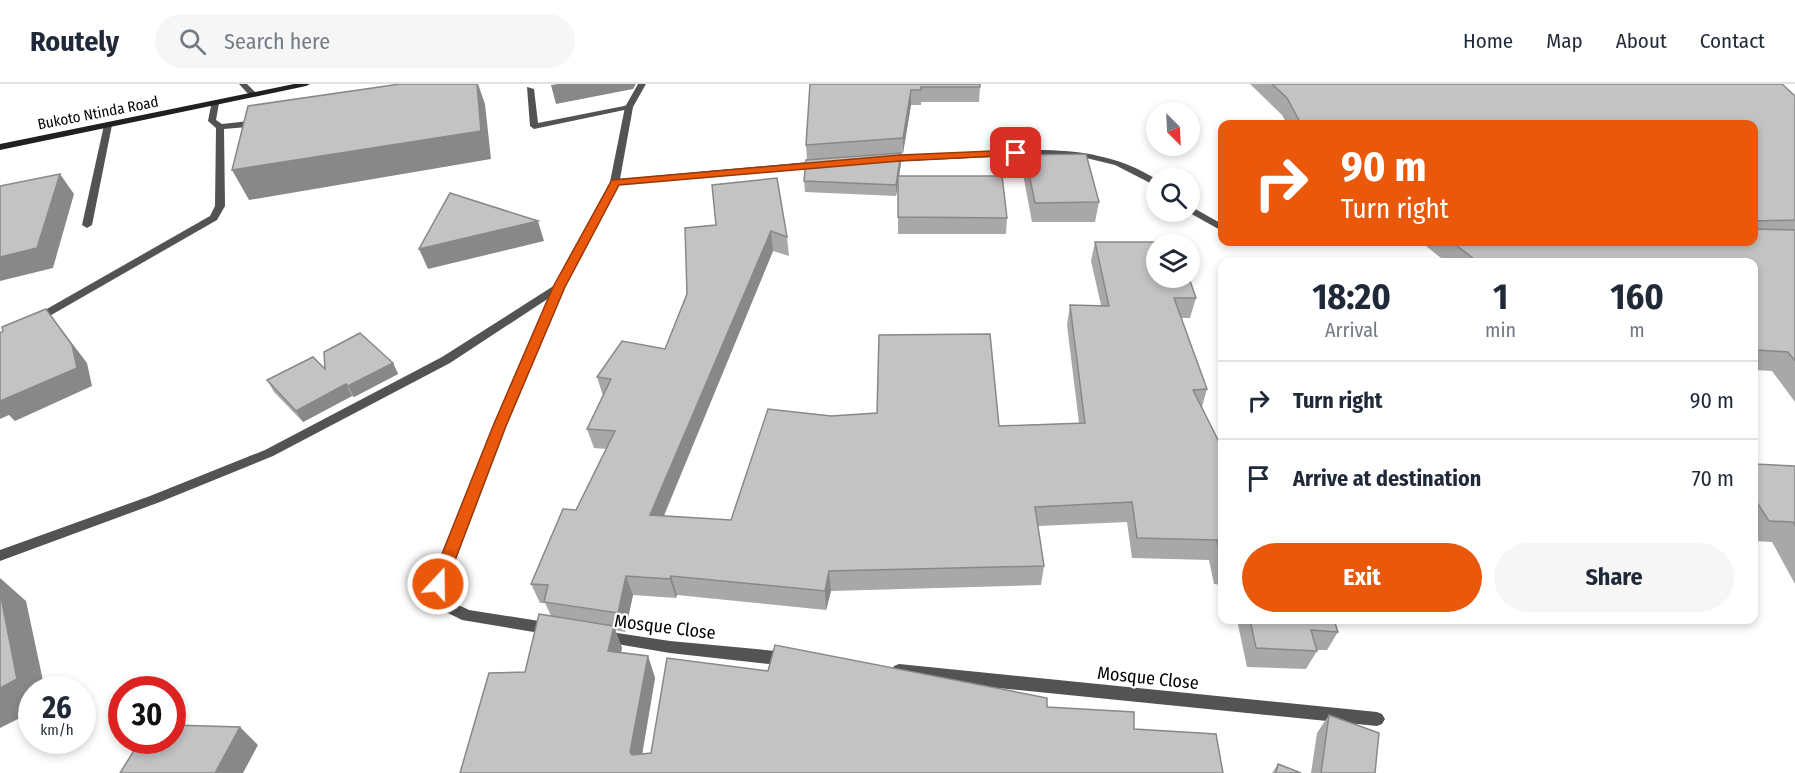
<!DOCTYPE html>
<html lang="en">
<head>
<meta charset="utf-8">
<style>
  :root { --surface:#fff; --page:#f6f6f7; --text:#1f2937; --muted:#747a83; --line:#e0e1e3; --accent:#ea580c }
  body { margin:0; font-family:"Fira Sans Condensed",sans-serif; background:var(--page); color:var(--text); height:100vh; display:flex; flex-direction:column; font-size:22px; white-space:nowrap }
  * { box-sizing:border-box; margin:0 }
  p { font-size:20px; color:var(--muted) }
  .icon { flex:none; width:33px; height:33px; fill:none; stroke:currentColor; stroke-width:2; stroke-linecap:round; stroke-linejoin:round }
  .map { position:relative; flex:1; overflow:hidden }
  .sheet { position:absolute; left:1218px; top:174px; width:540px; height:366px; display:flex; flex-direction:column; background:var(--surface); border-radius:12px; box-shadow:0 3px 9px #0003 }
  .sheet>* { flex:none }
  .banner { position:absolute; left:1218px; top:36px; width:540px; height:126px; border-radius:12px; box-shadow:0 3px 9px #0003; background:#ea580c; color:#fff; overflow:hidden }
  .needle { width:39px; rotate:156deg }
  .fabs { position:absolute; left:1146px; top:18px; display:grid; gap:12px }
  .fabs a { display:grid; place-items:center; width:54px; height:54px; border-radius:50%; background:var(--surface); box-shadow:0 3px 9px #0003; font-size:30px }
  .speed { position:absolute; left:18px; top:592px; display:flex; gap:12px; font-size:30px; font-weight:700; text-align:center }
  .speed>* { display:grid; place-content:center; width:78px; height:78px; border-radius:50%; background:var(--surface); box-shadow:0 3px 9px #0003; line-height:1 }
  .speed small { font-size:15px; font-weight:400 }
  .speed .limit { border:9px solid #d22; background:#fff; color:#111 }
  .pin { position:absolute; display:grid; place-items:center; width:51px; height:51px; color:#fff; margin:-26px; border-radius:12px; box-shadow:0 3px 9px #0006 }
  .me { position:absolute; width:66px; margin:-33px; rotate:21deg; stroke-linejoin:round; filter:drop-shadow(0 0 4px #0008) }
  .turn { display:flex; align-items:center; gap:21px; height:126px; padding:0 24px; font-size:27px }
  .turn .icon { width:78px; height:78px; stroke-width:2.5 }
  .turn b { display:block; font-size:42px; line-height:51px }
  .eta { display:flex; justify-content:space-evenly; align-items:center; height:102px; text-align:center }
  .eta b { font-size:36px; font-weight:700; line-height:42px }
  .cta { display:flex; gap:12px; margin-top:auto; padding:12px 24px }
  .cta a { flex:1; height:69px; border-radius:36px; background:var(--accent); color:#fff; font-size:24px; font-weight:700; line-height:69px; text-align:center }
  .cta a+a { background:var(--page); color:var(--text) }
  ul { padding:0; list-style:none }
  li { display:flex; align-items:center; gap:18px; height:78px; padding:0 24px; border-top:2px solid var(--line) }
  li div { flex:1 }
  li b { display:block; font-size:22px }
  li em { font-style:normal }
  header { display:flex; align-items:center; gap:36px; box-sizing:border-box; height:84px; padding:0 30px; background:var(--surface); border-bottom:2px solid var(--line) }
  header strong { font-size:28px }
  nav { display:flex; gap:33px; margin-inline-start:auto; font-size:21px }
  .search { width:420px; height:54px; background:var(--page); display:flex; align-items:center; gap:15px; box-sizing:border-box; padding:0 21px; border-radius:33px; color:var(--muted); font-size:22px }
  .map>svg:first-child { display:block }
</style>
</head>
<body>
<header>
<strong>Routely</strong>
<div class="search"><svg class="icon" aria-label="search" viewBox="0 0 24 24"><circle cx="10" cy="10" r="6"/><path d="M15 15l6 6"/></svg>Search here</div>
<nav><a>Home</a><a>Map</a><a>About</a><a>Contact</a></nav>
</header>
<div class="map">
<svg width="1795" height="689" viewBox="0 0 1795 689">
  <rect width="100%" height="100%" fill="#fff"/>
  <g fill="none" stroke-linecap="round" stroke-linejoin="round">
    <!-- service -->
    <g fill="#535353" fill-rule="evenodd">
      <polygon points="527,3 534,5 538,39 629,21 633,23 629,25 534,45 530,42"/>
      <polygon points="212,17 219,19 216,36 222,40 259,36 263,39 259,42 224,45 225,122 217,136 39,238 31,238 30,236 31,234 210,132 215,122 216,44 208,37"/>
      <polygon points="108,38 112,41 92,141 87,144 82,141 104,41"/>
    </g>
    <!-- minor -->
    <g fill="#535353" fill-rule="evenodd">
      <polygon points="239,0 247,0 258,11 251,13"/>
      <polygon points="638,0 646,0 633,23 620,95 820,77 824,80 820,83 618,100 564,203 506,342 444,507 448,516 469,526 552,539 557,541 559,545 557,549 552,551 462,536 438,524 430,507 494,342 549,214 450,279 273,372 160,418 0,477 0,466 150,412 265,366 442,273 555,201 610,98 625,23"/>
      <path d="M1036,66C1080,66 1119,72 1156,95V102L1115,81L1078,72L1036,71L886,78L882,75L886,72Z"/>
      <polygon points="1190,122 1222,140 1222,147 1188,128 1190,128"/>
      <polygon points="604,547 670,557 787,568 792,570 794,575 792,580 787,582 670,569 599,557 597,553 599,549"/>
      <polygon points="899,580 1377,628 1382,630 1385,635 1382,640 1377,642 899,594 894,592 892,587 894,582"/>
    </g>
    <!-- secondary -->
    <polygon fill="#202020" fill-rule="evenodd" points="294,0 310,0 306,2 0,66 0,60"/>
  </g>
  <!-- wall -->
  <g fill="#a8a8a8">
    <polygon points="810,0 980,3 979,18 921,18 921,21 911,21 903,69 901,69 901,79 899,92 1007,134 1006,150 898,150 898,99 896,112 805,108 804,97 807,76 806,61"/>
    <polygon points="1250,0 1782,0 1795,12 1795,318 1772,287 1754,286 1754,178 1446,178 1421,158 1754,158 1754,40 1287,40 1282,31"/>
    <polygon points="1025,71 1099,118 1095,138 1032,138 1023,90"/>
    <polygon points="712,101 787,153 789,172 773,167 664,432 731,436 831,332 999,342 1079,339 1067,241 1070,221 1101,221 1091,177 1095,158 1196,214 1190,234 1181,234 1207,305 1202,323 1222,364 1222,501 1214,500 1209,476 1132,474 1127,438 1038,442 1044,482 1041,501 831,507 826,526 677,511 676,514 633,511 625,548 615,546 622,564 621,568 648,572 655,594 642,670 1047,623 1134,645 460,689 525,588 551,532 545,519 540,519 531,500 576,426 606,365 594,364 587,345 603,312 597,293 665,265 716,141"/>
    <polygon points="393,279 398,290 354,313 352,312 303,338 274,308 267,296"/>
    <polygon points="1754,380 1795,382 1795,500 1772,458 1754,457"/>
    <polygon points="1237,536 1334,536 1338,548 1327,566 1316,566 1317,567 1306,585 1247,583"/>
    <polygon points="1329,631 1375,689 1311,689 1317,649"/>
    <polygon points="1278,680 1301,689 1272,689"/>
  </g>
  <!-- shaded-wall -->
  <g fill="#888">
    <polygon points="477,0 478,0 485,20 491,75 249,116 232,86"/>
    <polygon points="558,0 636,0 633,5 556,20 551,1"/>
    <polygon points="911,6 911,21 903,69 903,54"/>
    <polygon points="901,69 901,79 896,112 896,101"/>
    <polygon points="60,90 74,110 53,184 0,197 0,173"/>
    <polygon points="538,137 544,157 428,185 419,165"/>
    <polygon points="771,147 773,167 656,450 650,431"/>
    <polygon points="46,225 87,279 92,302 15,337 9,331 0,335 0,317"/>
    <polygon points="393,279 398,290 354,313 348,302"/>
    <polygon points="346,300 352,312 303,338 296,327"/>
    <polygon points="829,487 831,507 826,526 825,507"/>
    <polygon points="626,492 633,511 625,548 618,529"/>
    <polygon points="671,492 677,511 676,514 670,495"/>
    <polygon points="0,494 26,517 45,606 32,606 32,628 0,644"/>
    <polygon points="614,542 622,564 617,589 608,567"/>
    <polygon points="648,572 655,594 639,689 630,668"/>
    <polygon points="240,643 258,661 243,689 215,689"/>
  </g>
  <!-- building -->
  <g fill="#c3c3c3" stroke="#888" stroke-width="1.5">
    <polygon points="400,0 477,0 481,47 232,86 248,22"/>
    <polygon points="810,0 980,0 980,3 921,3 921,6 911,6 903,54 806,61"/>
    <polygon points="1272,0 1782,0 1795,12 1795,136 1754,137 1754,40 1301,40 1287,14"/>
    <polygon points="901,69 896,101 804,97 806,76"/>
    <polygon points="1086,70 1099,118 1035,119 1025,71"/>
    <polygon points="60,90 37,164 0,173 0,102"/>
    <polygon points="898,92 1002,92 1007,134 898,133"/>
    <polygon points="777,94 787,153 771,147 650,431 731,436 768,325 831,332 877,329 879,251 990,250 999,342 1085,339 1070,221 1109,222 1095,158 1178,158 1179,160 1156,160 1156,194 1189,194 1196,214 1174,214 1207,305 1193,306 1222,364 1222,481 1217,456 1137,454 1132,418 1035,423 1044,482 829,487 825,507 671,492 670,495 626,492 618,529 544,518 548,501 531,500 563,425 576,426 615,347 587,345 611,295 597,293 622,257 665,265 687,210 685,144 716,141 712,101"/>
    <polygon points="450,109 538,137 419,165"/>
    <polygon points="1754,145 1795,146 1795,277 1788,268 1756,266 1754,263 1754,178 1478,178 1452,158 1754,158"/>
    <polygon points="46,225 72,261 77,284 0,317 0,249 3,247 2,243"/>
    <polygon points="360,249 393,279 348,302 346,300 296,327 267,296 313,273 325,285 324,268"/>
    <polygon points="1754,380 1795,382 1795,442 1793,438 1769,437 1754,414"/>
    <polygon points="0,508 17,595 0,604"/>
    <polygon points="539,530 614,542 608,567 648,572 630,668 632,671 651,669 667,574 768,587 775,561 1047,614 1047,623 1134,628 1134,645 1216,650 1223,689 460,689 489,589 525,588"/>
    <polygon points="1250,536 1334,536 1338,548 1311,546 1317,567 1256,564"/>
    <polygon points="1329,631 1379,649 1375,689 1321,689"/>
    <polygon points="172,641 240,643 215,689 120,689 140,657 172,657"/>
    <polygon points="1278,680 1301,689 1276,689"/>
  </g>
  <!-- route -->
  <polygon fill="#ea580c" stroke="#983908" stroke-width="1.5" points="1016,66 1020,66 1020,71 900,77 619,101 565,203 506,342 446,500 443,505 438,507 432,505 430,500 493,342 553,203 612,96 900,71"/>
  <g text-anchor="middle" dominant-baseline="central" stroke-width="4.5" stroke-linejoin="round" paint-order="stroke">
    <!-- far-street labels -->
    <g font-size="15" fill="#000" stroke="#fff">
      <text transform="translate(98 29) rotate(-11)">Bukoto Ntinda Road</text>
    </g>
    <!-- street labels -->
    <g font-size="18" fill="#000" stroke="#fff">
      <text transform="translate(665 543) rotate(7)">Mosque Close</text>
      <text transform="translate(1148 594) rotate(6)">Mosque Close</text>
    </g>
  </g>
</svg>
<div class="fabs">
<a><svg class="needle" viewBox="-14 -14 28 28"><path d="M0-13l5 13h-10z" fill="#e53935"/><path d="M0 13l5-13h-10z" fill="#747a83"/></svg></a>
<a><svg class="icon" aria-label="search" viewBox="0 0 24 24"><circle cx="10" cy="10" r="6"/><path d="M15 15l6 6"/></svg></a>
<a><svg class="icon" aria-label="layers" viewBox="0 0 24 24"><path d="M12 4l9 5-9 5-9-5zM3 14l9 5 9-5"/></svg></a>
</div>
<div class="speed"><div>26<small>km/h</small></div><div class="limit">30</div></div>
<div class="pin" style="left:1016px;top:69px;background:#d93025"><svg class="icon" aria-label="arrive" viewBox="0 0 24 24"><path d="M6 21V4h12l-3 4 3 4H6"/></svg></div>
<svg class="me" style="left:438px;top:500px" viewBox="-20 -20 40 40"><circle r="17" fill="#ea580c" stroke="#fff" stroke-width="3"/><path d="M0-11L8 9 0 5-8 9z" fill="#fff"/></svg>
<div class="banner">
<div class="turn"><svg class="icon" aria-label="right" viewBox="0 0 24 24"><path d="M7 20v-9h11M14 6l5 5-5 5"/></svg><div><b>90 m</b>Turn right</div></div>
</div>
<section class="sheet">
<div class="eta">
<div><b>18:20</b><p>Arrival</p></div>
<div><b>1</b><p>min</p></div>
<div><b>160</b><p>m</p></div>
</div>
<ul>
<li><svg class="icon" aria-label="right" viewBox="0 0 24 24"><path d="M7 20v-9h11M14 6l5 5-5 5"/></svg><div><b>Turn right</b></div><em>90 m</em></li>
<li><svg class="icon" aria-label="arrive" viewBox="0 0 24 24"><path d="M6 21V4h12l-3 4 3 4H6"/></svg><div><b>Arrive at destination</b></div><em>70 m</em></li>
</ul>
<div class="cta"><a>Exit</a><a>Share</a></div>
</section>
</div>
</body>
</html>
